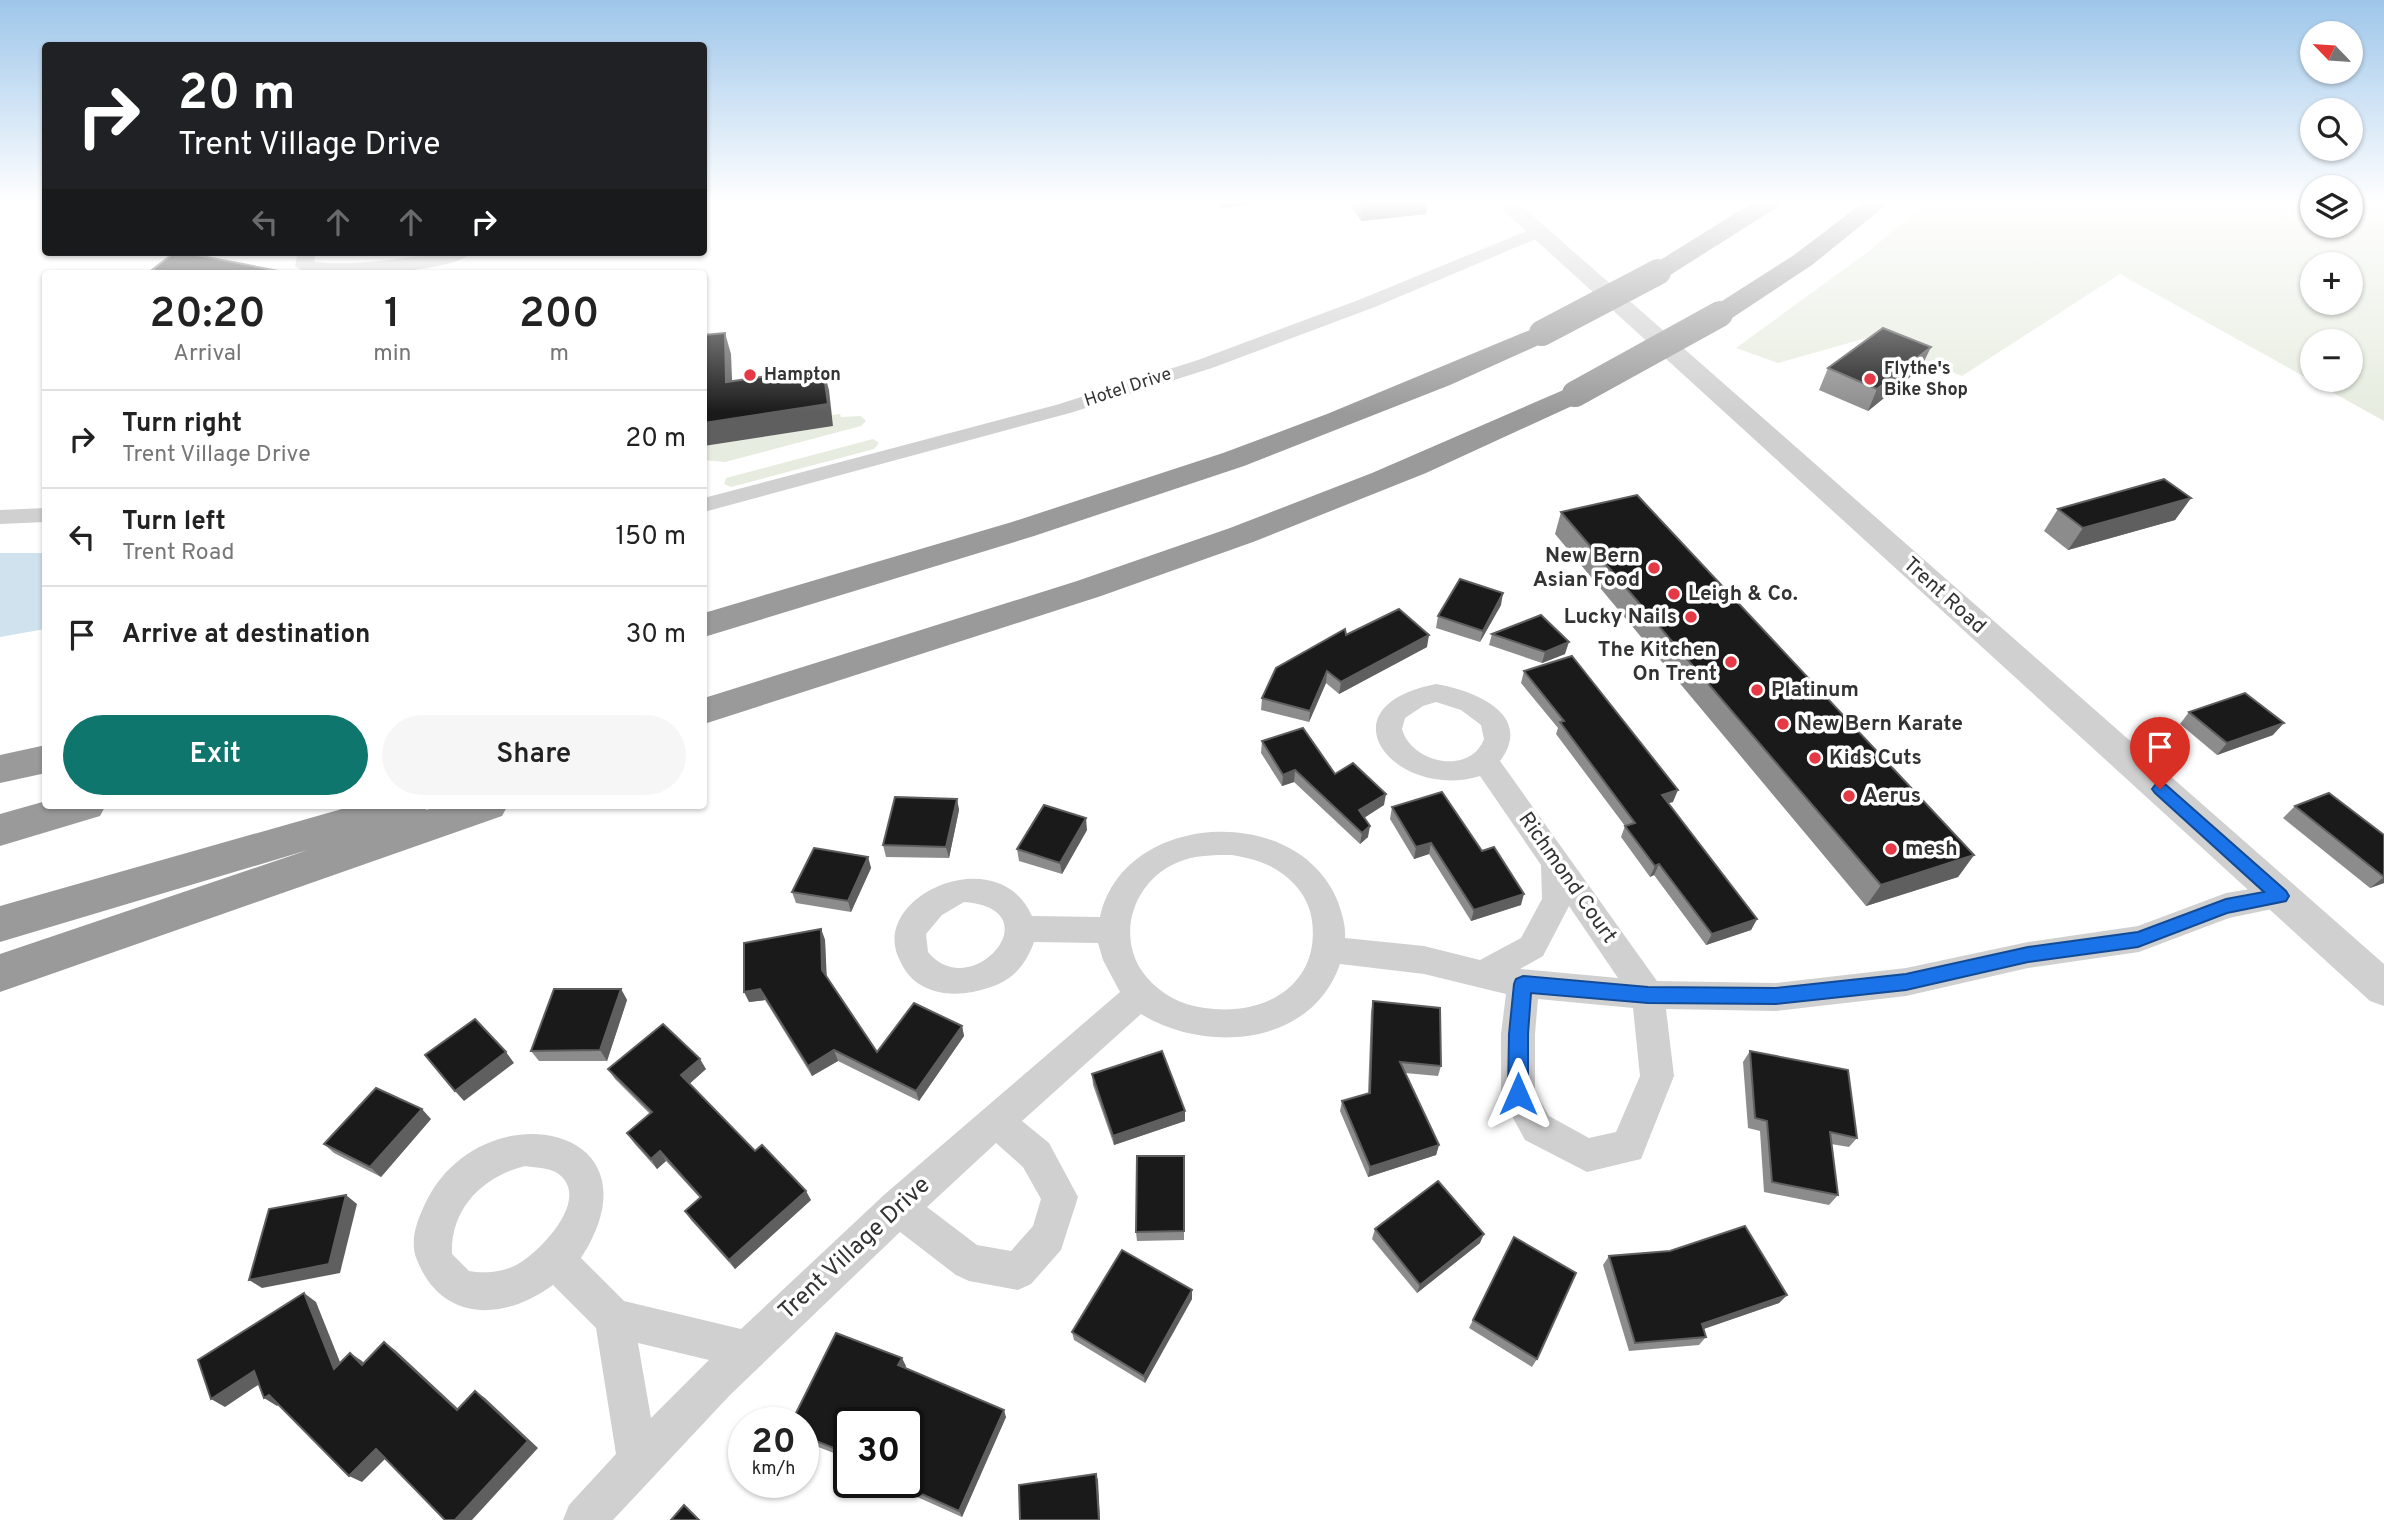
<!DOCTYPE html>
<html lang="en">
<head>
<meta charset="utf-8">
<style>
  :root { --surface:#fff; --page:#f6f6f6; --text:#222; --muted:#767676; --line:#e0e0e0; --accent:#0f766e }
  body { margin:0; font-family:Overpass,sans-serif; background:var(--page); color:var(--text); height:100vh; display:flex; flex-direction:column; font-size:26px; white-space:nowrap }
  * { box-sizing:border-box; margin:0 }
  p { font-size:23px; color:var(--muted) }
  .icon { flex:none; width:38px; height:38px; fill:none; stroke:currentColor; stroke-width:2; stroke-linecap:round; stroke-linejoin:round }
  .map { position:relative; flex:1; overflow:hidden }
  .sheet { position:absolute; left:42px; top:270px; width:665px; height:539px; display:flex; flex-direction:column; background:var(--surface); border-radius:7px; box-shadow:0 2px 5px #0004 }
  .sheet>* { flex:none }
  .top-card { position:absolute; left:42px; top:42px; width:665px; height:214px; border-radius:7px; box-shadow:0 2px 5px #0004; background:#202124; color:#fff; overflow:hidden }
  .needle { width:46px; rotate:295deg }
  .controls { position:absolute; left:2300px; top:21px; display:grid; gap:14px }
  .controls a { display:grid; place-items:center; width:63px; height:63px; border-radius:50%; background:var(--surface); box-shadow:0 2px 5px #0004; font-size:35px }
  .speed { position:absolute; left:728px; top:1407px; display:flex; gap:14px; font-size:35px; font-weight:700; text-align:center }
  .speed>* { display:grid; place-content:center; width:91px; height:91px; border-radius:50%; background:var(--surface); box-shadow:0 2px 5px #0004; line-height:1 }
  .speed small { font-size:18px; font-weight:400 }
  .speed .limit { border:4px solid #111; border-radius:10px; background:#fff; color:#111 }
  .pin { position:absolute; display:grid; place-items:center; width:60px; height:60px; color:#fff; margin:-72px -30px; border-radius:50% 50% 50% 0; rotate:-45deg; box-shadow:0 0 7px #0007 }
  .pin .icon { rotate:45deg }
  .me { position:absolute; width:77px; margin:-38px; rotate:0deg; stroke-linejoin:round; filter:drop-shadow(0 0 5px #0008) }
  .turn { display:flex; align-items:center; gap:24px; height:147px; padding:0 21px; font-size:32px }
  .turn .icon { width:91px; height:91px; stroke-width:2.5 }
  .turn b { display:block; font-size:49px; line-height:60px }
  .lanes { display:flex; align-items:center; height:66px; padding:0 21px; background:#0003; justify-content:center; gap:35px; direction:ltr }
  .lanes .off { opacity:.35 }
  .eta { display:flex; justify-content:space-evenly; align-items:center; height:119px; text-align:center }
  .eta b { font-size:42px; font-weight:600; line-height:49px }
  .primary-button { display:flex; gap:14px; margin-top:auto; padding:14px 21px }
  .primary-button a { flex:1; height:80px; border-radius:42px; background:var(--accent); color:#fff; font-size:28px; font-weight:600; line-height:80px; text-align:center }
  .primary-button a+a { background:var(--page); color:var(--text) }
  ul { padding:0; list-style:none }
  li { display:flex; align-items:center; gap:21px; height:98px; padding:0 21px; border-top:2px solid var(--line) }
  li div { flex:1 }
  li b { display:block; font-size:26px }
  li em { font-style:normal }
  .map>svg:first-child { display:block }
</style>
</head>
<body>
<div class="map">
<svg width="2384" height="1520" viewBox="0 0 2384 1520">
  <rect width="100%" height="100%" fill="#fff"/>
  <!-- green -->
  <g fill="#e6ecdf" fill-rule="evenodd">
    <path d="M1929,201H2312V226H2350V201H2384V421L2120,274L1962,376L1870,337L1778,363L1736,348L1869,251ZM2312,264H2350V303H2312ZM2312,341H2350V380H2312Z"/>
    <polygon points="840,414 841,417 861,416 866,421 861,426 725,462 704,460 704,446 833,426 832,415"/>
    <polygon points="873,439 879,443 874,449 731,487 724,484 726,478"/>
  </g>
  <!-- water -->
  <polygon fill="#cfe2ee" points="0,553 45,553 45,629 0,637"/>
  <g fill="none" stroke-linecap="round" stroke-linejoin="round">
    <!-- minor -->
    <g fill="#d0d0d0" fill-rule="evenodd">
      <polygon points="1539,226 1545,227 1548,231 1545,235 1375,307 1212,368 1070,413 704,512 704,498 1056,405 1198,360 1361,299"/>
      <path d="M298,252H316L314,262C371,268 418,252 472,252C452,275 335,275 304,272L295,266Z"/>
      <polygon points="46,508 46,522 0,524 0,510"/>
      <path d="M1436,684C1473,690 1535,714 1500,761L1657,981L1776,983L1906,968L2028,942L2138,926L2226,893L2280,884L2291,887L2295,896L2291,905L2229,918L2139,952L2028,968L1906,996L1776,1011L1666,1009L1674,1076L1641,1159L1587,1172L1525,1140L1506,1105L1501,1094V1034L1506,994L1424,974L1340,964C1312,1046 1206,1054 1141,1014L1022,1121L1049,1143L1078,1197L1061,1250L1031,1284L1018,1290L969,1281L956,1275L900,1232L730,1395L613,1520H563L569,1505L616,1454L596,1328L553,1285C504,1321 442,1323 417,1260C409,1241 417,1221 425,1204C479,1088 668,1123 581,1258L624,1301L741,1329L885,1194L1120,992L1103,960L1098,943L1034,942C1026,964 1014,979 991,987C967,995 942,998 919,984C908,977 902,966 897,954C876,893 999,841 1032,916L1100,917C1123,810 1299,802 1338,902C1342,914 1346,926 1345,938L1424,946L1480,960L1521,938L1542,899L1541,865L1480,776C1396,802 1318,707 1436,684ZM1436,702L1461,710L1481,725L1484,739C1470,776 1411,763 1402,729L1405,718L1423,706ZM1232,855C1248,858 1263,861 1277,870C1295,881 1310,900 1312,921C1320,981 1270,1014 1214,1009C1189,1007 1170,1000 1152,983C1111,944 1131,877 1184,860C1199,855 1216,855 1232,855ZM964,902C1055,909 971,1005 928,952L926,934L942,915ZM1569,906L1618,978L1520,969L1543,956ZM1538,999L1633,1008L1640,1076L1616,1132L1589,1138L1549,1116L1535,1092V1034ZM996,1143L1023,1167L1041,1199L1033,1226L1011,1251L977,1245L927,1207ZM525,1166C537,1168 552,1167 561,1176C589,1202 539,1252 518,1264C505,1272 484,1274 469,1271L452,1254C450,1209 483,1176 525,1166ZM638,1343L709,1360L651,1418Z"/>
    </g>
    <!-- tertiary -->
    <polygon fill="#d0d0d0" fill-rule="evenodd" points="1493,201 1516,201 2384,964 2384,1006 2370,1001"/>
    <!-- motorway -->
    <g fill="#9a9a9a" fill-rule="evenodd">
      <polygon points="1755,201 1783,201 1779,206 1667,277 1658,280 1649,277 1645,272 1649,267"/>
      <polygon points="1865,201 1891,201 1812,265 1729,320 1720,322 1711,320 1707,314 1711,308 1794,255"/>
      <polygon points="1542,325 1552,327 1556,333 1552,339 1450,385 1244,466 1034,536 704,637 704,613 1012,522 1223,453 1327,414"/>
      <polygon points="1575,385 1585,388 1589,394 1585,400 1426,473 1253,542 1101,596 704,724 704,698 1077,581 1230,528 1372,473"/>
      <polygon points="46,745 46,773 0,783 0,755"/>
      <polygon points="46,801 46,805 106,805 100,816 0,846 0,814"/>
      <polygon points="356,805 429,805 426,810 442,805 508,805 502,816 0,992 0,954 308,850 0,942 0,906"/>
    </g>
    <!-- motorway-bridge -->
    <g stroke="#9a9a9a" stroke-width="26">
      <polyline points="1542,333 1658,272"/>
      <polyline points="1575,394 1720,314"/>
    </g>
  </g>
  <!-- wall -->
  <g fill="#8c8c8c">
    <polygon points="1216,201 1268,201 1222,208"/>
    <polygon points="1348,201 1427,201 1426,214 1361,221"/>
    <polygon points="1828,368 1921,368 1868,411 1819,390"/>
    <polygon points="2191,498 2175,520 2068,550 2044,531 2058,509"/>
    <polygon points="1561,512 1974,855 1958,877 1866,906 1555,534"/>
    <polygon points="1501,605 1480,642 1436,628 1438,616"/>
    <polygon points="1492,634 1565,654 1542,663 1489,645"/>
    <polygon points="1346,635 1427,647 1339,694 1326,683 1309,722 1261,710 1262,698"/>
    <polygon points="1524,671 1673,802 1668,803 1757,919 1751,930 1706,945 1654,875 1650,877 1621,837 1625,826 1556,734 1558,728 1521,683"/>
    <polygon points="2189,712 2273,735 2217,755 2180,724"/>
    <polygon points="1262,741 1335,774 1384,805 1364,817 1368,837 1360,844 1294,782 1282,786 1261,753"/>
    <polygon points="957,799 959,810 949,858 886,857 883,845"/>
    <polygon points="2295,806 2384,835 2384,883 2370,888 2283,818"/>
    <polygon points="1392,807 1482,851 1521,905 1471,921 1429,854 1414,859 1390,819"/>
    <polygon points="1087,830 1062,874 1019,861 1017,849"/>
    <polygon points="868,857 871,868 851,912 796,903 792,892"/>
    <polygon points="821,929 825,940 826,976 877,1052 962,1026 964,1036 919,1101 838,1061 812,1076 765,1000 749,1002"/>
    <polygon points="621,989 627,1000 607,1061 539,1061 531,1051"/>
    <polygon points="1373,1001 1441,1066 1438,1076 1405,1073 1439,1145 1436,1155 1368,1177 1340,1111 1342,1101 1368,1093 1371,1012"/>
    <polygon points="1750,1051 1857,1138 1849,1147 1831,1144 1838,1195 1829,1205 1764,1192 1760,1131 1748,1128 1743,1062"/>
    <polygon points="608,1069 706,1069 689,1084 755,1151 811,1200 735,1269 691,1220 685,1211 700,1198 666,1161 657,1169 634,1143 627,1133 650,1114 615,1079"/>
    <polygon points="1092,1074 1185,1111 1185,1121 1114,1145 1093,1085"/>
    <polygon points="431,1119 381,1177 334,1153 324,1144"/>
    <polygon points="1184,1156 1184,1240 1137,1241 1136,1232"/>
    <polygon points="1375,1229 1480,1243 1417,1293 1372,1239"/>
    <polygon points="1514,1237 1537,1359 1532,1367 1469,1328"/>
    <polygon points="1609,1256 1787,1295 1779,1303 1703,1329 1706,1337 1699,1345 1629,1351 1603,1265"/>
    <polygon points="1192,1299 1145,1383 1074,1340 1072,1332"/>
    <polygon points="906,1366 905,1368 1006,1417 962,1517 886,1483 908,1482 849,1423 849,1459 803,1441 803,1423"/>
  </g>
  <!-- shaded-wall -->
  <g fill="#5f5f5f">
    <polygon points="1222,201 1268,201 1222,208"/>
    <polygon points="1377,201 1427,201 1426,214 1361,221 1363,202"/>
    <polygon points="725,333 731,354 733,403 726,382"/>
    <polygon points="1931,347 1921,368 1868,411 1877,389"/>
    <polygon points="823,368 829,390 833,426 704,446 704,423"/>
    <polygon points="2191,498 2175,520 2068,550 2083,528"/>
    <polygon points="1503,593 1501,605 1480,642 1483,631"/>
    <polygon points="1429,635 1427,647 1339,694 1341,682"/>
    <polygon points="1569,642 1565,654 1542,663 1545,652"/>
    <polygon points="1327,671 1326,683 1309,722 1310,711"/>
    <polygon points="2284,723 2273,735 2217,755 2227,743"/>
    <polygon points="1295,770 1294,782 1282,786 1283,775"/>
    <polygon points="1678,790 1673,802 1657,806 1662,795"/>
    <polygon points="1386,794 1384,805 1358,822 1359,810"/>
    <polygon points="957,799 959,810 949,858 946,847"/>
    <polygon points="1086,818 1087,830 1062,874 1060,863"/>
    <polygon points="1370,826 1368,837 1360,844 1362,833"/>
    <polygon points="1431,843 1429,854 1414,859 1416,847"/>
    <polygon points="1974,855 1958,877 1866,906 1881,885"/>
    <polygon points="868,857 871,868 851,912 848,901"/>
    <polygon points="1659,864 1654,875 1650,877 1655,866"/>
    <polygon points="2384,877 2384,883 2370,888"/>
    <polygon points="1524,894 1521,905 1471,921 1474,910"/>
    <polygon points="1757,919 1751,930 1706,945 1712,934"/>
    <polygon points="821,929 825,940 827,981 822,970"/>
    <polygon points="621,989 627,1000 607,1061 600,1050"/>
    <polygon points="760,989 765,1000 749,1002 744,992"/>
    <polygon points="962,1026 964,1036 919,1101 916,1091"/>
    <polygon points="834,1050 838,1061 812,1076 808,1066"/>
    <polygon points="506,1052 514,1063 464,1101 455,1091"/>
    <polygon points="700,1059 706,1069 687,1086 681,1075"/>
    <polygon points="422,1109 431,1119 381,1177 370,1167"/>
    <polygon points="1185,1111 1185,1121 1114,1145 1113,1136"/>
    <polygon points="1439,1145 1436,1155 1368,1177 1370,1167"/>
    <polygon points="660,1151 666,1161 657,1169 651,1159"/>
    <polygon points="806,1191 811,1200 735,1269 729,1260"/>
    <polygon points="346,1195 357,1204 340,1273 262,1288 249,1280"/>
    <polygon points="1484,1234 1480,1243 1417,1293 1420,1285"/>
    <polygon points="1192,1290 1192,1299 1145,1383 1144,1376"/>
    <polygon points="304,1293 316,1302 346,1377 334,1369"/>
    <polygon points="1787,1295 1779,1303 1695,1332 1702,1324"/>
    <polygon points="384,1342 395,1350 467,1417 457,1410"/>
    <polygon points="350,1353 362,1361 373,1373 362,1365"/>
    <polygon points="902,1358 906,1366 902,1373 898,1365"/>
    <polygon points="254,1371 267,1379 225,1407 211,1399"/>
    <polygon points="475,1391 485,1398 538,1448 472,1520 455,1520"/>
    <polygon points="269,1395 282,1402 277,1406 264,1398"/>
    <polygon points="1004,1410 1006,1417 962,1517 959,1511"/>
    <polygon points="376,1449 388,1456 362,1482 349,1476"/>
    <polygon points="1096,1474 1098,1480 1100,1520 1099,1520"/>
  </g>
  <!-- building -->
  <g fill="#1a1a1a" stroke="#5f5f5f" stroke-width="2">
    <polygon points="175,252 181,252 289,273 167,273 152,270"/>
    <polygon points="1883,328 1931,347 1877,389 1828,368"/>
    <polygon points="725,333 726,382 823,368 828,404 704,423 704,335"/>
    <polygon points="2164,479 2191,498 2083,528 2058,509"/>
    <polygon points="1637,495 1974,855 1881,885 1561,512"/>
    <polygon points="1460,579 1503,593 1483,631 1438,616"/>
    <polygon points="1399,609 1429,635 1341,682 1327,671 1310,711 1262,698 1276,668 1345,629 1346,635"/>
    <polygon points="1541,615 1569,642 1545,652 1492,634"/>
    <polygon points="1572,656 1678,790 1662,795 1757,919 1712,934 1659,864 1655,866 1625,826 1635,823 1560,722 1564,721 1524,671"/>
    <polygon points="2245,693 2284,723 2227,743 2189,712"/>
    <polygon points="1303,728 1335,774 1353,763 1386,794 1359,810 1370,826 1362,833 1295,770 1283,775 1262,741"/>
    <polygon points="1442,792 1482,851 1494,847 1524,894 1474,910 1431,843 1416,847 1392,807"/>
    <polygon points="2329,793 2384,835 2384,877 2295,806"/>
    <polygon points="895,797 957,799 946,847 883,845"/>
    <polygon points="1044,805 1086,818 1060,863 1017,849"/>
    <polygon points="814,848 868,857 848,901 792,892"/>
    <polygon points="821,929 822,970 877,1052 914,1003 962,1026 916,1091 834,1050 808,1066 760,989 744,992 744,943"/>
    <polygon points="554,989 621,989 600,1050 531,1051"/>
    <polygon points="1373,1001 1440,1008 1441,1066 1400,1062 1439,1145 1370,1167 1342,1101 1370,1093"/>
    <polygon points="475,1019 506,1052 455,1091 425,1055"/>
    <polygon points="663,1024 700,1059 681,1075 755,1151 762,1145 806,1191 729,1260 685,1211 701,1197 660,1151 651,1159 627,1133 652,1112 608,1069"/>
    <polygon points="1162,1051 1185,1111 1113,1136 1092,1074"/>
    <polygon points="1750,1051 1848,1070 1857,1138 1830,1132 1838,1195 1772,1182 1767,1121 1755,1118"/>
    <polygon points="376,1088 422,1109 370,1167 324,1144"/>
    <polygon points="1137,1156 1184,1156 1184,1231 1136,1232"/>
    <polygon points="1438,1181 1484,1234 1420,1285 1375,1229"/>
    <polygon points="346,1195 329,1264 249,1280 269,1209"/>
    <polygon points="1745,1226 1787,1295 1702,1324 1706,1337 1635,1343 1609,1256 1670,1251"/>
    <polygon points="1514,1237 1576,1273 1537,1359 1473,1320"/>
    <polygon points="1122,1250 1192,1290 1144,1376 1072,1332"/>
    <polygon points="304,1293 334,1369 350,1353 362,1365 384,1342 457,1410 475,1391 528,1441 455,1520 445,1520 376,1449 349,1476 269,1395 264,1398 254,1371 211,1399 198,1360"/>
    <polygon points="836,1333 902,1358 898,1365 1004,1410 959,1511 895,1482 908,1482 908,1423 849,1423 849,1454 803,1436 803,1423 791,1423"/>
    <polygon points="1096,1474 1099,1520 1020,1520 1019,1485"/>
    <polygon points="684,1505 699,1520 671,1520"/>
  </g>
  <!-- sky -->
  <linearGradient id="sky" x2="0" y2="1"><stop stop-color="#9ec6ea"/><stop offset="0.49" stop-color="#fff"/><stop offset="1" stop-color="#fff" stop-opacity="0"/></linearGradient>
  <rect width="2384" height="413" fill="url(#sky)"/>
  <!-- route -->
  <polygon fill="#1a73e8" stroke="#114b97" stroke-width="2" points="2160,783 2166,785 2286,891 2289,896 2286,901 2227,913 2138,947 2028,962 1906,990 1776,1004 1648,1003 1531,993 1528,1034 1528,1094 1525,1100 1518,1103 1511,1100 1508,1094 1509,1034 1514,984 1516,979 1523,976 1648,987 1776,988 1906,974 2028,947 2138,932 2226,899 2264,892 2155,793 2152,789 2155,785"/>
  <!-- markers -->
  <g fill="#e63946" stroke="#fff" stroke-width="2.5">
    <circle cx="750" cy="375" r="7"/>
    <circle cx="1870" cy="379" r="7"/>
    <circle cx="1654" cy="568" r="7"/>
    <circle cx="1674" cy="594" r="7"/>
    <circle cx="1691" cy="617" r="7"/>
    <circle cx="1731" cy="662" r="7"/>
    <circle cx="1757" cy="690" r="7"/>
    <circle cx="1783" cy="724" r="7"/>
    <circle cx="1815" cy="758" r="7"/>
    <circle cx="1849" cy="796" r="7"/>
    <circle cx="1891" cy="849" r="7"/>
  </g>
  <g text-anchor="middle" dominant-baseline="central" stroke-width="7" stroke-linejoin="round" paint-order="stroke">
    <!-- far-poi labels -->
    <g font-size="18" font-weight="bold" fill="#333" stroke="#fff" text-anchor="start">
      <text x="1884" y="369">Flythe's<tspan x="1884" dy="21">Bike Shop</tspan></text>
      <text x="764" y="375">Hampton</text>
    </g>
    <!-- far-street labels -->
    <g font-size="18" fill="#333" stroke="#fff">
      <text transform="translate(1128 388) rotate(-18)">Hotel Drive</text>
    </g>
    <!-- poi labels -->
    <g font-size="21" font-weight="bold" fill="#333" stroke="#fff" text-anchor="start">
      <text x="1640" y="556" text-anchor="end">New Bern<tspan x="1640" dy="24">Asian Food</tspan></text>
      <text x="1688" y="594">Leigh &amp; Co.</text>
      <text x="1677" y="617" text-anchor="end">Lucky Nails</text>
      <text x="1717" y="650" text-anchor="end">The Kitchen<tspan x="1717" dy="24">On Trent</tspan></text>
      <text x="1771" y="690">Platinum</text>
      <text x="1797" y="724">New Bern Karate</text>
      <text x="1829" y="758">Kids Cuts</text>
      <text x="1863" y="796">Aerus</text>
      <text x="1905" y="849">mesh</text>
    </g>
    <!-- street labels -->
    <g font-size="21" fill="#333" stroke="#fff">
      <text transform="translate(1944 596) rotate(42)">Trent Road</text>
      <text transform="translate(1567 878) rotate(55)">Richmond Court</text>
    </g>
    <!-- near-street labels -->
    <g font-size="24" fill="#333" stroke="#fff">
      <text transform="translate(855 1249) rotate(-43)">Trent Village Drive</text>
    </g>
  </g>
</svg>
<div class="controls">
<a><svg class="needle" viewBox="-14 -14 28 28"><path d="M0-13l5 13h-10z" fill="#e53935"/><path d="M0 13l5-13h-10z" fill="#767676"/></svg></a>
<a><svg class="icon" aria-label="search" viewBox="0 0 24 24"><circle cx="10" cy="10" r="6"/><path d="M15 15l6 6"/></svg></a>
<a><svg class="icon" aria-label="layers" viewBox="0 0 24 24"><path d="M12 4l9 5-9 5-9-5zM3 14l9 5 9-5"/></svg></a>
<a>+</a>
<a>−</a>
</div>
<div class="speed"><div>20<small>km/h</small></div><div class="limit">30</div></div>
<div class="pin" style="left:2160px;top:789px;background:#d93025"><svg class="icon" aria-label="arrive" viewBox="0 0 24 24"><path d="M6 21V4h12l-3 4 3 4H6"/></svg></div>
<svg class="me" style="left:1518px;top:1094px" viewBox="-20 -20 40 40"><path d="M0-17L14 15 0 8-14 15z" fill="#1a73e8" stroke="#fff" stroke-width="4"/></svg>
<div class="top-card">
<div class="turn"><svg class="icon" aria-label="right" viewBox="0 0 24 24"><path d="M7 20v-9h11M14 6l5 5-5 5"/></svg><div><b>20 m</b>Trent Village Drive</div></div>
<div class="lanes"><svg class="icon off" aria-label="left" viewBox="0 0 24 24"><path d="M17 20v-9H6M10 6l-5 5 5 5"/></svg><svg class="icon off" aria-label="ahead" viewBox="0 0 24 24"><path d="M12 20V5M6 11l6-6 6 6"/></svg><svg class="icon off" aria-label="ahead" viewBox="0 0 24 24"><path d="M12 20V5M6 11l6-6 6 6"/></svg><svg class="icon" aria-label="right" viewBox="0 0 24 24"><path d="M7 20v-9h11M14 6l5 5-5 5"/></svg></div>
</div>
<section class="sheet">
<div class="eta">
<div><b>20:20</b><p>Arrival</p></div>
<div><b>1</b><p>min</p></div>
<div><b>200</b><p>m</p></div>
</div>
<ul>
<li><svg class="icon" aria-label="right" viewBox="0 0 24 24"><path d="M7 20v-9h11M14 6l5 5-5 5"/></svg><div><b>Turn right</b><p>Trent Village Drive</p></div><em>20 m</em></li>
<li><svg class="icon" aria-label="left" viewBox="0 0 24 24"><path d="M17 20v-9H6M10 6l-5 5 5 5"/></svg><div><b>Turn left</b><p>Trent Road</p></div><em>150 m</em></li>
<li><svg class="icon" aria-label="arrive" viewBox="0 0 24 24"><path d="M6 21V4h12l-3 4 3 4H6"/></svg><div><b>Arrive at destination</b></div><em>30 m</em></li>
</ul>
<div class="primary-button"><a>Exit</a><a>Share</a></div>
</section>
</div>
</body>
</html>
